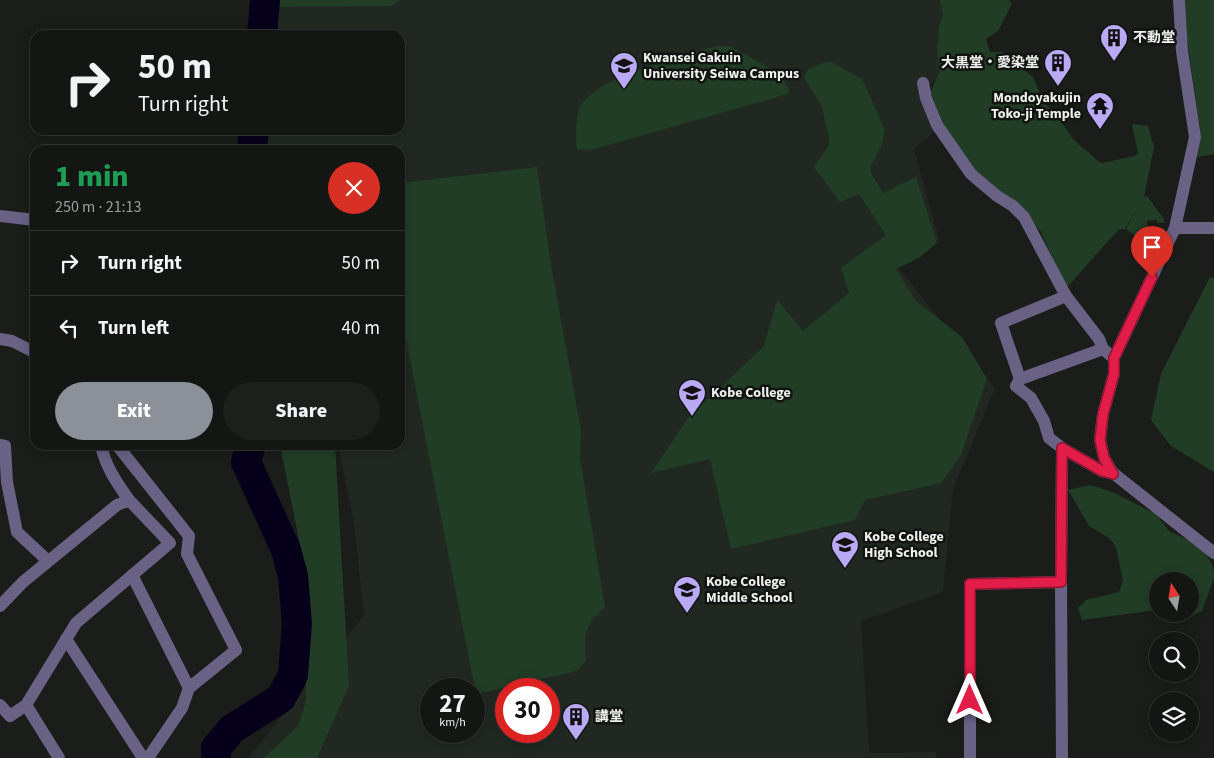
<!DOCTYPE html>
<html lang="en">
<head>
<meta charset="utf-8">
<style>
  :root { --surface:#141614; --page:#1d1f1d; --text:#f1f3f6; --muted:#9d9fa0; --line:#333534; --accent:#8c9099 }
  body { margin:0; font-family:"Source Sans 3","Noto Sans JP",sans-serif; background:var(--page); color:var(--text); height:100vh; display:flex; flex-direction:column; font-size:19px; white-space:nowrap }
  * { box-sizing:border-box; margin:0 }
  p { font-size:16px; color:var(--muted) }
  .icon { flex:none; width:28px; height:28px; fill:none; stroke:currentColor; stroke-width:2; stroke-linecap:round; stroke-linejoin:round }
  .map { position:relative; flex:1; overflow:hidden }
  .side { position:absolute; left:30px; top:145px; width:375px; height:305px; display:flex; flex-direction:column; background:var(--surface); border-radius:15px; box-shadow:0 2px 12px #0003,0 0 0 1px var(--line) }
  .side>* { flex:none }
  .top-card { position:absolute; left:30px; top:30px; width:375px; height:105px; border-radius:15px; box-shadow:0 2px 12px #0003,0 0 0 1px var(--line); background:#141614; color:var(--text); overflow:hidden }
  .needle { width:32px; rotate:348deg }
  .tools { position:absolute; left:1149px; top:572px; display:grid; gap:10px }
  .tools a { display:grid; place-items:center; width:50px; height:50px; border-radius:50%; background:var(--surface); box-shadow:0 2px 12px #0003,0 0 0 1px var(--line); font-size:25px }
  .speed { position:absolute; left:420px; top:678px; display:flex; gap:10px; font-size:25px; font-weight:700; text-align:center }
  .speed>* { display:grid; place-content:center; width:65px; height:65px; border-radius:50%; background:var(--surface); box-shadow:0 2px 12px #0003,0 0 0 1px var(--line); line-height:1 }
  .speed small { font-size:12px; font-weight:400 }
  .speed .limit { border:8px solid #d22; background:#fff; color:#111 }
  .pin { position:absolute; display:grid; place-items:center; width:42px; height:42px; color:#fff; margin:-51px -21px; border-radius:50% 50% 50% 0; rotate:-45deg; box-shadow:0 0 5px #0007 }
  .pin .icon { rotate:45deg }
  .me { position:absolute; width:55px; margin:-28px; rotate:0deg; stroke-linejoin:round; filter:drop-shadow(0 0 4px #0008) }
  .turn { display:flex; align-items:center; gap:18px; height:105px; padding:0 25px; font-size:22px }
  .turn .icon { width:65px; height:65px; stroke-width:2.5 }
  .turn b { display:block; font-size:35px; line-height:42px }
  .round { display:grid; place-items:center; flex:none; width:52px; height:52px; border-radius:26px; background:var(--page) }
  .headline { display:flex; align-items:center; justify-content:space-between; height:85px; padding:0 25px }
  h1 { font-size:30px; font-weight:800; line-height:38px; color:#1e9e55 }
  .primary-button { display:flex; gap:10px; margin-top:auto; padding:10px 25px }
  .primary-button a { flex:1; height:58px; border-radius:30px; background:var(--accent); color:#fff; font-size:20px; font-weight:800; line-height:58px; text-align:center }
  .primary-button a+a { background:var(--page); color:var(--text) }
  ul { padding:0; list-style:none }
  li { display:flex; align-items:center; gap:15px; height:65px; padding:0 25px; border-top:1px solid var(--line) }
  li div { flex:1 }
  li b { display:block; font-size:19px }
  li em { font-style:normal }
  .map>svg:first-child { display:block }
</style>
</head>
<body>
<div class="map">
<svg width="1214" height="758" viewBox="0 0 1214 758">
  <rect width="100%" height="100%" fill="#1b1d1b"/>
  <!-- built -->
  <path fill="#212822" fill-rule="evenodd" d="M270,0H944L942,74L921,92L933,133L914,149L939,239L893,261L995,388L953,489L943,592L861,621L869,753L936,752V758H248L364,616L354,522L338,445H400V150H261L262,130H400V35H268ZM431,689H474V731H431ZM506,689H549V731H506Z"/>
  <!-- green -->
  <g fill="#213d25">
    <polygon points="279,0 399,0 392,6 278,7"/>
    <polygon points="940,0 1009,0 1012,4 998,31 986,39 990,52 1003,52 1033,77 1044,103 1056,114 1073,139 1098,161 1102,163 1135,156 1138,153 1132,126 1134,124 1148,126 1154,147 1144,197 1147,196 1164,219 1164,223 1157,223 1157,220 1147,221 1148,232 1158,231 1158,229 1164,228 1165,233 1157,252 1126,229 1138,207 1125,229 1119,229 1069,285 1064,284 1041,232 1031,220 978,175 939,117 931,91 940,71 937,51 939,26 943,15"/>
    <polygon points="1185,0 1214,0 1214,154 1197,157 1201,136 1187,38"/>
    <path d="M718,46H730L770,68L783,79L789,89L788,94L591,150L577,149C575,140 576,115 580,107C597,76 685,54 718,46Z"/>
    <polygon points="829,61 862,79 885,130 881,147 870,167 871,173 883,193 916,177 937,243 919,258 896,269 916,301 962,337 987,379 961,455 941,483 865,500 855,520 731,549 710,459 651,473 688,418 764,346 777,300 803,331 849,293 841,268 886,235 859,194 840,202 814,167 829,145 829,138 821,104 804,78 808,69"/>
    <path d="M537,167L551,265L581,430L580,458L605,607C584,627 584,632 586,661L577,671L480,693L475,689L400,309V183Z"/>
    <polygon points="1210,277 1214,278 1214,472 1171,446 1151,420 1161,374"/>
    <polygon points="280,445 335,445 349,686 317,758 264,758 299,725 306,701 303,560"/>
    <polygon points="1091,485 1112,492 1156,514 1169,531 1202,547 1213,567 1214,578 1202,611 1191,616 1185,614 1190,614 1190,581 1158,581 1157,610 1082,620 1078,608 1086,600 1119,592 1123,581 1116,547 1109,538 1089,526 1068,490"/>
  </g>
  <g fill="none" stroke-linecap="round" stroke-linejoin="round">
    <!-- river -->
    <g stroke="#07001a" stroke-width="30">
      <polyline points="262,35 265,0"/>
      <polyline points="252,150 254,130"/>
      <polyline points="216,758 216,748 232,729 281,698 293,675 297,624 293,576 286,550 246,462 251,445"/>
    </g>
    <!-- street -->
    <g stroke="#696285" stroke-width="12">
      <polyline points="1179,0 1182,51 1195,137 1175,228 1114,358 1114,374 1103,414 1100,440 1104,458 1113,473 1214,553"/>
      <polyline points="923,83 926,98 937,125 971,174 997,196 1013,206 1024,217 1066,296 1099,339 1103,349 1114,358"/>
      <polyline points="0,216 35,220"/>
      <polyline points="1175,228 1214,228"/>
      <polyline points="0,339 12,341 30,350 35,351"/>
      <polyline points="1103,349 1020,379 1016,386 1031,398 1044,421 1049,438 1062,448 1102,471 1113,473"/>
      <polyline points="1020,379 1001,323 1066,296"/>
      <polyline points="0,445 5,446 7,482 17,532 48,561"/>
      <path d="M101,445C105,466 117,483 129,500"/>
      <polyline points="117,445 189,536 187,554 236,650 189,688 182,708 148,758"/>
      <polyline points="132,575 189,688"/>
      <polyline points="1061,582 1062,448"/>
      <polyline points="0,606 23,582 117,505 129,500 170,543 76,623 26,705 10,716 0,705"/>
      <polyline points="66,639 143,758"/>
      <polyline points="26,705 59,758"/>
      <polyline points="970,758 970,584 1061,582 1062,758"/>
    </g>
  </g>
  <g fill="none" stroke-linecap="round" stroke-linejoin="round">
    <defs>
      <polyline id="route" points="970,700 970,584 1061,582 1062,448 1102,471 1113,474 1104,458 1100,440 1103,414 1114,374 1114,358 1152,277"/>
    </defs>
    <!-- route casing -->
    <use href="#route" stroke="#92132f" stroke-width="12"/>
    <!-- route -->
    <use href="#route" stroke="#e11d48" stroke-width="9"/>
  </g>
  <!-- icons -->
  <defs>
    <symbol id="building-pin" viewBox="-11 -11 22 30"><path d="M0 17L-7.5 6A9.5 9.5 0 1 1 7.5 6Z" fill="#baaaf6" stroke="#121412"/><path d="M-4-6H4V6H1V3H-1V6H-4ZM-2.5-4.3h1.7v1.8h-1.7ZM.8-4.3h1.7v1.8H.8ZM-2.5-1h1.7V.8h-1.7ZM.8-1h1.7V.8H.8Z" fill="#111"/></symbol>
    <symbol id="university-pin" viewBox="-11 -11 22 30"><path d="M0 17L-7.5 6A9.5 9.5 0 1 1 7.5 6Z" fill="#baaaf6" stroke="#121412"/><path d="M0-5L7-2L0 1L-7-2ZM-4 1L0 2.5L4 1V4Q0 6-4 4Z" fill="#111"/></symbol>
    <symbol id="temple-pin" viewBox="-11 -11 22 30"><path d="M0 17L-7.5 6A9.5 9.5 0 1 1 7.5 6Z" fill="#baaaf6" stroke="#121412"/><path d="M0-6L5-2H3V0L6.5 2.5H4V6H1.5V3h-3V6H-4V2.5H-6.5L-3 0V-2H-5Z" fill="#111"/></symbol>
    <symbol id="school-pin" viewBox="-11 -11 22 30"><path d="M0 17L-7.5 6A9.5 9.5 0 1 1 7.5 6Z" fill="#baaaf6" stroke="#121412"/><path d="M0-5L7-2L0 1L-7-2ZM-4 1L0 2.5L4 1V4Q0 6-4 4Z" fill="#111"/></symbol>
  </defs>
  <g fill-rule="evenodd">
    <use href="#building-pin" x="1098" y="22" width="32" height="43"/>
    <use href="#building-pin" x="1042" y="47" width="32" height="43"/>
    <use href="#university-pin" x="608" y="50" width="32" height="43"/>
    <use href="#temple-pin" x="1084" y="90" width="32" height="43"/>
    <use href="#university-pin" x="676" y="377" width="32" height="43"/>
    <use href="#school-pin" x="829" y="529" width="32" height="43"/>
    <use href="#school-pin" x="671" y="574" width="32" height="43"/>
    <use href="#building-pin" x="560" y="701" width="32" height="43"/>
  </g>
  <g text-anchor="middle" dominant-baseline="central" stroke-width="5" stroke-linejoin="round" paint-order="stroke">
    <!-- poi labels -->
    <g font-size="14" font-weight="bold" fill="#eff1ef" stroke="#121412" text-anchor="start">
      <text x="1133" y="38">不動堂</text>
      <text x="643" y="58">Kwansei Gakuin<tspan x="643" dy="16">University Seiwa Campus</tspan></text>
      <text x="1039" y="63" text-anchor="end">大黒堂・愛染堂</text>
      <text x="1081" y="98" text-anchor="end">Mondoyakujin<tspan x="1081" dy="16">Toko-ji Temple</tspan></text>
      <text x="711" y="393">Kobe College</text>
      <text x="864" y="537">Kobe College<tspan x="864" dy="16">High School</tspan></text>
      <text x="706" y="582">Kobe College<tspan x="706" dy="16">Middle School</tspan></text>
      <text x="595" y="717">講堂</text>
    </g>
  </g>
</svg>
<div class="tools">
<a><svg class="needle" viewBox="-14 -14 28 28"><path d="M0-13l5 13h-10z" fill="#e53935"/><path d="M0 13l5-13h-10z" fill="#9d9fa0"/></svg></a>
<a><svg class="icon" aria-label="search" viewBox="0 0 24 24"><circle cx="10" cy="10" r="6"/><path d="M15 15l6 6"/></svg></a>
<a><svg class="icon" aria-label="layers" viewBox="0 0 24 24"><path d="M12 4l9 5-9 5-9-5zM3 14l9 5 9-5"/></svg></a>
</div>
<div class="speed"><div>27<small>km/h</small></div><div class="limit">30</div></div>
<div class="pin" style="left:1152px;top:277px;background:#d93025"><svg class="icon" aria-label="arrive" viewBox="0 0 24 24"><path d="M6 21V4h12l-3 4 3 4H6"/></svg></div>
<svg class="me" style="left:970px;top:700px" viewBox="-20 -20 40 40"><path d="M0-17L14 15 0 8-14 15z" fill="#e11d48" stroke="#fff" stroke-width="4"/></svg>
<div class="top-card">
<div class="turn"><svg class="icon" aria-label="right" viewBox="0 0 24 24"><path d="M7 20v-9h11M14 6l5 5-5 5"/></svg><div><b>50 m</b>Turn right</div></div>
</div>
<section class="side">
<div class="headline"><div><h1>1 min</h1><p>250 m · 21:13</p></div><a class="round" style="background:#d93025;color:#fff"><svg class="icon" aria-label="close" viewBox="0 0 24 24"><path d="M6 6l12 12M18 6L6 18"/></svg></a></div>
<ul>
<li><svg class="icon" aria-label="right" viewBox="0 0 24 24"><path d="M7 20v-9h11M14 6l5 5-5 5"/></svg><div><b>Turn right</b></div><em>50 m</em></li>
<li><svg class="icon" aria-label="left" viewBox="0 0 24 24"><path d="M17 20v-9H6M10 6l-5 5 5 5"/></svg><div><b>Turn left</b></div><em>40 m</em></li>
</ul>
<div class="primary-button"><a>Exit</a><a>Share</a></div>
</section>
</div>
</body>
</html>
